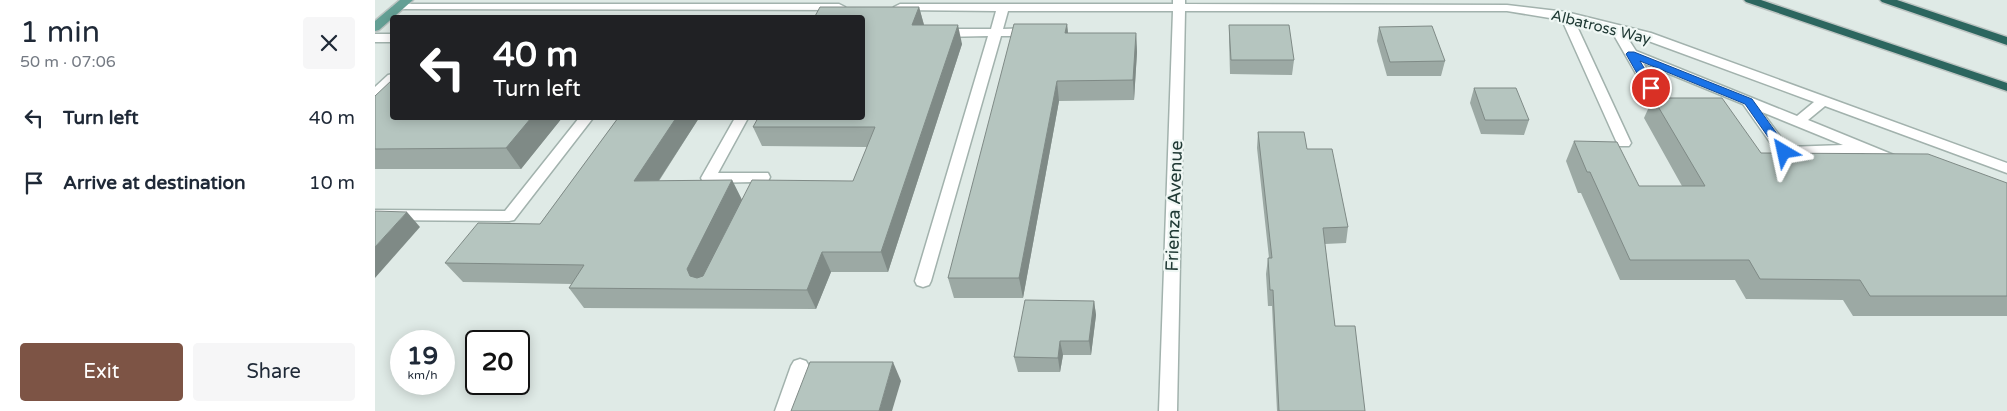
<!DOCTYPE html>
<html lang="en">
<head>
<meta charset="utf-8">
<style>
  :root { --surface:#fff; --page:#f6f6f7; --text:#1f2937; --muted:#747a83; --accent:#7d5445 }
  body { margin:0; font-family:"Varela Round",sans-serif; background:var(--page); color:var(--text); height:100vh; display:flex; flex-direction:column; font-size:19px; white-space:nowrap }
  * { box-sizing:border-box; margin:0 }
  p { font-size:16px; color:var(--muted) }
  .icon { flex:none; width:28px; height:28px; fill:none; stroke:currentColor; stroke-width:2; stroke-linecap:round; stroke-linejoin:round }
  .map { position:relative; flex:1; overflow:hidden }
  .panel { display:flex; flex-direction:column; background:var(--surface); width:375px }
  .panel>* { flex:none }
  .banner { position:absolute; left:15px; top:15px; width:475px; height:105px; border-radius:5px; box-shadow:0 2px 12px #0003; background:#202124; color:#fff; overflow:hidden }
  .speed { position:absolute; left:15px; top:330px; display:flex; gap:10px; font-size:25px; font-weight:700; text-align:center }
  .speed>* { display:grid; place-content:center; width:65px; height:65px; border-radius:50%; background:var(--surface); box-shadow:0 2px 12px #0003; line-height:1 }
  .speed small { font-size:12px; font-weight:400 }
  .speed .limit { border:2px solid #111; border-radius:8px; background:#fff; color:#111 }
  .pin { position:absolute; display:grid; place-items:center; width:42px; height:42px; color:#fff; margin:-21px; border:2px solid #fff; border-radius:50%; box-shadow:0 1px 5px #0007 }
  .me { position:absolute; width:55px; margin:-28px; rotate:324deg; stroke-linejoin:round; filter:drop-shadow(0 0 4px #0008) }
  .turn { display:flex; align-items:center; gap:18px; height:105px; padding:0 20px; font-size:22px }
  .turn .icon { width:65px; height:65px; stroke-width:2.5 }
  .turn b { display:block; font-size:35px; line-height:42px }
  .round { display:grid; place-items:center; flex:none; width:52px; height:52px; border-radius:5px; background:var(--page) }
  .summary { display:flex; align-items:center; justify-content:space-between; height:85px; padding:0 20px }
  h1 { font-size:30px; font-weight:600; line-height:38px }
  .action { display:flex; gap:10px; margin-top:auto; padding:10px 20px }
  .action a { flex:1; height:58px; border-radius:5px; background:var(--accent); color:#fff; font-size:20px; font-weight:600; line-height:58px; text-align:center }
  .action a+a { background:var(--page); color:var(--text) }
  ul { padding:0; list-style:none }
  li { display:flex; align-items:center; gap:15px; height:65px; padding:0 20px }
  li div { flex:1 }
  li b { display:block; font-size:19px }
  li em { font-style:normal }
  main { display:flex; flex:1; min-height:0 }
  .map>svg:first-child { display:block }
</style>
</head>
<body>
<main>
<section class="panel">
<div class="summary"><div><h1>1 min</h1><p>50 m · 07:06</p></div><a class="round"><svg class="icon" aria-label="close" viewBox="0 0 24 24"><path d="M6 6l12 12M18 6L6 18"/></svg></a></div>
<ul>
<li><svg class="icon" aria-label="left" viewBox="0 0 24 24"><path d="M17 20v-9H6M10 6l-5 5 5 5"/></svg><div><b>Turn left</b></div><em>40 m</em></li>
<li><svg class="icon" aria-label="arrive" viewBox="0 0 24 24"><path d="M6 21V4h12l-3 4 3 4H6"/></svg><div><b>Arrive at destination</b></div><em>10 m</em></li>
</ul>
<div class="action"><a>Exit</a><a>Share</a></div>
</section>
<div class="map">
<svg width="1632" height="411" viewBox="0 0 1632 411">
  <rect width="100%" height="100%" fill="#dfeae6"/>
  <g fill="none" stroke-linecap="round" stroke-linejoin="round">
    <defs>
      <g id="minor">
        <path d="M798,0H810V4L1132,5L1191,12L1276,33L1632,163V173L1450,106L1433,120L1526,158L1528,161L1526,164H1516L1488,153L1409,157L1404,155L1368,104L1268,63L1283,88L1281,91H1271L1236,30L1202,23L1200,22L1256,143L1254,146H1244L1242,143L1187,20L1132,11H810L802,411H784L798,11H633L628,29L656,28L662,32L656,36H626L556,281L554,285L548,287L542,285L540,281L613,36L566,37L560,33L566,29H616L621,11L525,10L519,7L525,4H798ZM1250,34L1268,39L1439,102L1422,116L1261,51ZM1387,112L1468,145L1413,147Z"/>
        <polygon points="23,4 464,4 470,7 464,10 19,9 17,7"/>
        <rect x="0" y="34" width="18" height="8"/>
        <polygon points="18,74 18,85 5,97 0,98 0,87 13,75"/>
        <polygon points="204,118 218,118 139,220 134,221 0,220 0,210 130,211"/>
        <polygon points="360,118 373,118 343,173 393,173 395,177 383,202 378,203 373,202 371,198 378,182 333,183 328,182 326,178"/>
        <polygon points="425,359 431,361 434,366 418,411 400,411 416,366 419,361"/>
      </g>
      <polygon id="major" points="25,0 38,0 4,30 0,31 0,21"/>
      <g id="highway">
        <polygon points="1369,0 1386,0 1632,83 1632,91 1371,2"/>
        <polygon points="1505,0 1522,0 1632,37 1632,45 1507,2"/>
      </g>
    </defs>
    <!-- minor casing -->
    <use href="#minor" stroke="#a2b2ad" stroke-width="3"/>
    <!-- major casing -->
    <use href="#major" stroke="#bcc4c2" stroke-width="3"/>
    <!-- highway casing -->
    <use href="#highway" stroke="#bcc4c2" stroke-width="3"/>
    <!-- minor -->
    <use href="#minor" fill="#fff" fill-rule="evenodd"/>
    <!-- major -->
    <use href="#major" fill="#64a095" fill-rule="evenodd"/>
    <!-- highway -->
    <use href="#highway" fill="#2c665f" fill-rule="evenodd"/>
  </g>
  <!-- wall -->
  <g fill="#9ca9a4">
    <polygon points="544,7 549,25 587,44 513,272 456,272 441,309 209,308 194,288 197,284 88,282 70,263 165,224 243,118 324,118 284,181 357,180 367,200 478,181 492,147 387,146 378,127"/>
    <polygon points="692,24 693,33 761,33 762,52 759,100 684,101 648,298 579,298 573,278"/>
    <polygon points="854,25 919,60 917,75 855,74 854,39"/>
    <polygon points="1004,27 1070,61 1066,76 1012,76 1002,41"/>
    <polygon points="1099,88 1154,120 1149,135 1106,134 1095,103"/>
    <polygon points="0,96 18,118 187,118 146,169 0,169"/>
    <polygon points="1278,98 1386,153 1632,183 1632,316 1478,316 1468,300 1371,299 1360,280 1245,280 1206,193 1203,193 1191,161 1199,141 1264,186 1307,186 1269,118"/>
    <polygon points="883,132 932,149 973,227 971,243 950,244 960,326 990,411 902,411 897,306 893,306 891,274 893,258 894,258 882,148"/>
    <polygon points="719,301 721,315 716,355 688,355 685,372 643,372 639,357"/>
  </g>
  <!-- shaded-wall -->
  <g fill="#7f8a86">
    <polygon points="544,7 549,25 537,25"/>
    <polygon points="692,24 694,44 690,33"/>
    <polygon points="583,25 587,44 513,272 506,252"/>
    <polygon points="761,33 762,52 759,100 758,80"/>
    <polygon points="682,81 684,101 648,298 644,278"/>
    <polygon points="156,118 187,118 146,169 131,148"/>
    <polygon points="301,118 324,118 271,200 259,181"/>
    <polygon points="357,180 367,200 323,288 315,276 312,269"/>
    <polygon points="32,212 45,227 0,278 0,247"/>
    <polygon points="447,252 456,272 441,309 432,290"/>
    <polygon points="719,301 721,315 716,355 714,341"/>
    <polygon points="685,341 688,355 685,372 683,358"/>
    <polygon points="518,362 526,381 517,411 504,411"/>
  </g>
  <!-- building -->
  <g fill="#b5c5bf" stroke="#7f8a86">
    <polygon points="445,7 544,7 537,25 583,25 506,252 447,252 432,290 194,288 209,265 70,263 103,223 165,224 243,118 301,118 259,181 357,180 312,269 315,276 322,278 328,276 377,180 478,181 500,127 378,127 383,118 488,118 488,18 439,18"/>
    <polygon points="639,24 692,24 690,33 761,33 758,80 682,81 644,278 573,278"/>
    <polygon points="854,25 914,25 919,60 856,60"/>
    <polygon points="1057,26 1070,61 1015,62 1004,27"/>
    <polygon points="18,79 18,118 156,118 131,148 0,149 0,96"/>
    <polygon points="1099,88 1141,88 1154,120 1110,120"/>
    <polygon points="1278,98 1347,98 1386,153 1553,154 1632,183 1632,296 1495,296 1485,280 1385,279 1374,260 1255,260 1215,172 1212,172 1199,141 1242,142 1264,186 1330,186"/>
    <polygon points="883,132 929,132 932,149 957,149 973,227 948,228 960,326 980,326 990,411 904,411 898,290 895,290 893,258 897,258"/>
    <polygon points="0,211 32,212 0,247"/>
    <polygon points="650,300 719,301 714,341 685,341 683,358 639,357"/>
    <polygon points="435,362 518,362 504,411 416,411"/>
  </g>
  <!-- route -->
  <polygon fill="#1a73e8" stroke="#114b97" points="1253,52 1259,52 1377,99 1413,149 1415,152 1413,154 1405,154 1370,104 1265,61 1281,88 1276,91 1272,91 1251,54"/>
  <g text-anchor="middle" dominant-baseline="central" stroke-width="4.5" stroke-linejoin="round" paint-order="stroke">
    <!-- far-street labels -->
    <g font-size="15" fill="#203a35" stroke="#eff7f4">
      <text transform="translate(1226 27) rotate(14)">Albatross Way</text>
    </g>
    <!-- street labels -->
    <g font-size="18" fill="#203a35" stroke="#eff7f4">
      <text transform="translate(799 206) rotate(-88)">Frienza Avenue</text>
    </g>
  </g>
</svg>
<div class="speed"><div>19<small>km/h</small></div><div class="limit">20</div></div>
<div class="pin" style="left:1276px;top:88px;background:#d93025"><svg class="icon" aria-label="arrive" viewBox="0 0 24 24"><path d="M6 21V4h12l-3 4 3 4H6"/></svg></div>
<svg class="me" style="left:1409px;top:152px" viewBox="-20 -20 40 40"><path d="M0-17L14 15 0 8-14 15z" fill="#1a73e8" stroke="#fff" stroke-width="4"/></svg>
<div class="banner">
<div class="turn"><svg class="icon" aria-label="left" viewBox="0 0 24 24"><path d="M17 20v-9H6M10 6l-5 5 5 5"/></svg><div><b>40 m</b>Turn left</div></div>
</div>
</div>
</main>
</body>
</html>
